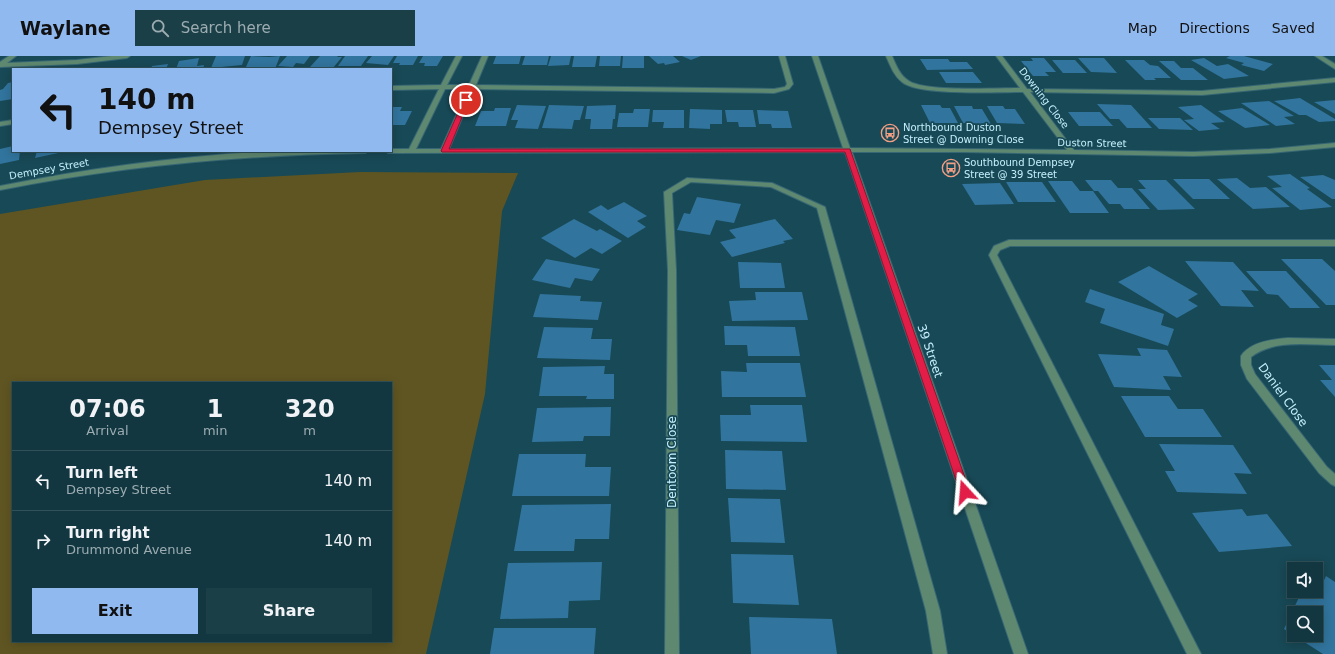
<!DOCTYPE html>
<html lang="en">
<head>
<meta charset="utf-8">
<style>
  :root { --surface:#123740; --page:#1b3f47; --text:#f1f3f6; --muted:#9cacb1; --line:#315159; --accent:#90b9f0 }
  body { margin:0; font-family:"DejaVu Sans",sans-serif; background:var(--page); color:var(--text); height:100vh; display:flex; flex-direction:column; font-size:15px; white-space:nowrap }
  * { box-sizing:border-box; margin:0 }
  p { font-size:13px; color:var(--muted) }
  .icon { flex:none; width:22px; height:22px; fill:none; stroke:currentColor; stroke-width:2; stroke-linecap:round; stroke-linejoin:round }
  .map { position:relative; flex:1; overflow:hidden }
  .side { position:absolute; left:12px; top:326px; width:380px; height:260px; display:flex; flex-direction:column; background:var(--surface); border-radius:0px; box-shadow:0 2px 10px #0003,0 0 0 1px var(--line) }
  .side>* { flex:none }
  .banner { position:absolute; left:12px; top:12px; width:380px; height:84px; border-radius:0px; box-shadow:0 2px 10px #0003,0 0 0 1px var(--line); background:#90b9f0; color:#111; overflow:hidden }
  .tools { position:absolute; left:1287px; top:506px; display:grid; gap:8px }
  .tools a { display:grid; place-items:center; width:36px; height:36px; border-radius:0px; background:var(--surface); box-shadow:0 2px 10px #0003,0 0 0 1px var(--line); font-size:20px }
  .pin { position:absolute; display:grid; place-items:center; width:34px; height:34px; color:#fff; margin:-17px; border:2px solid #fff; border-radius:50%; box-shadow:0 1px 4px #0007 }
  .me { position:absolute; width:44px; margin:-22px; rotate:341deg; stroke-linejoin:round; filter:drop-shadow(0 0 3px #0008) }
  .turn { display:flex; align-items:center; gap:14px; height:84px; padding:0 20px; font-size:18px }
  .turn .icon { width:52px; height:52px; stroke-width:2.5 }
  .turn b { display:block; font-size:28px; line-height:34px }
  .eta { display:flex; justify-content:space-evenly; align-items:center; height:68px; text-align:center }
  .eta b { font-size:24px; font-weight:800; line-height:28px }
  .cta { display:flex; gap:8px; margin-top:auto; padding:8px 20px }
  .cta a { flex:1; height:46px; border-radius:0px; background:var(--accent); color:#111; font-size:16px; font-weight:800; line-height:46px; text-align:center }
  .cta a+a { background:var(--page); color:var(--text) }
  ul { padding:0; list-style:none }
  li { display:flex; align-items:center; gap:12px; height:60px; padding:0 20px; border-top:1px solid var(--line) }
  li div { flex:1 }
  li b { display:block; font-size:15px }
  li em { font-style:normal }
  header { display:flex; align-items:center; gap:24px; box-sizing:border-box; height:56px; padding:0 20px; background:var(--accent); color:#111 }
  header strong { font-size:19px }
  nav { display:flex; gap:22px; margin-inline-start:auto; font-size:14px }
  .search { width:280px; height:36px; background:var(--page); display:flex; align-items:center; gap:10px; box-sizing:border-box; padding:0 14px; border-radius:0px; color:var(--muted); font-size:15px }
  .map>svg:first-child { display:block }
</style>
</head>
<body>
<header>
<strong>Waylane</strong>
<div class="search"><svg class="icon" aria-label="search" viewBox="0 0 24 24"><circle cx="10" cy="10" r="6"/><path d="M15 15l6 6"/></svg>Search here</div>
<nav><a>Map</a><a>Directions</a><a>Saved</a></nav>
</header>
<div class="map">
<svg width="1335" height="598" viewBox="0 0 1335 598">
  <rect width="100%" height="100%" fill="#184956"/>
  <!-- green -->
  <path fill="#5f5522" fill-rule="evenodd" d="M360,116L518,117L502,155L485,338L426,598H0V158L205,124ZM13,327H391V585H13Z"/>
  <!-- building -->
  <g fill="#31749d" fill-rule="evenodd">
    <polygon points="216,0 245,0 242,9 211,12"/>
    <polygon points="251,0 269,1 280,0 275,13 245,13"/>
    <polygon points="287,0 310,0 304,8 296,7 293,11 278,10"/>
    <polygon points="320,0 338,0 337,1 342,1 333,12 310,11"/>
    <polygon points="345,0 368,0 361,10 338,10"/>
    <polygon points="372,0 394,0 388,9 366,7"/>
    <polygon points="397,0 418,0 413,9 399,9 400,7 393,7"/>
    <polygon points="423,0 443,0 437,10 424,10 425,7 419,7"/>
    <polygon points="496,0 521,0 519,8 493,8"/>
    <polygon points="525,0 549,0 547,9 522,9"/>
    <polygon points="551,0 571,0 569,9 548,10"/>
    <polygon points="574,0 597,0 595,11 572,11"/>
    <polygon points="600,0 621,0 620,10 599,10"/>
    <polygon points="623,0 644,0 644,12 622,12"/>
    <polygon points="649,0 673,0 680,6 665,9 664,7 658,8"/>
    <polygon points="682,0 701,0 691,4"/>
    <polygon points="1230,0 1244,0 1273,8 1264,15 1241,9 1244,7 1226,2"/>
    <polygon points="199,2 197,10 204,9 203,13 176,13 179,5"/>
    <polygon points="1031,2 1044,2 1056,16 1045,16 1049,20 1033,20 1021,5 1033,5"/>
    <polygon points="1078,2 1104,2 1117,17 1091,16"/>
    <polygon points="1204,2 1217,10 1228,8 1249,20 1224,23 1191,4"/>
    <polygon points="920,3 948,3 950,6 967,6 973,13 927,14"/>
    <polygon points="1052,4 1075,4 1087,17 1063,17"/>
    <polygon points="1125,4 1144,4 1150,9 1158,10 1171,22 1154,22 1156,24 1145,24"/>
    <polygon points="1159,5 1174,5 1181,12 1193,12 1208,24 1181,24"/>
    <polygon points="168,8 166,13 151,13 152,10"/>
    <polygon points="939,16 973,16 982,27 946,27"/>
    <polygon points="13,26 13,43 0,45 0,34 3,33 8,27"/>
    <polygon points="1300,42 1335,63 1335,65 1319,66 1306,59 1299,59 1274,45"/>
    <polygon points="1335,44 1335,58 1314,46"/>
    <polygon points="1269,45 1294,60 1284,61 1295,68 1276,70 1241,47"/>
    <polygon points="1097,48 1131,49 1152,72 1127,72 1119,63 1110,63"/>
    <polygon points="517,49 546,50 538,73 515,72 518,64 511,64"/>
    <polygon points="549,49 584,50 580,64 574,64 572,73 542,72"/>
    <polygon points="616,49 615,63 613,63 612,73 590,73 591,63 585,63 587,50"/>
    <polygon points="921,49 940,49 942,52 950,52 958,67 930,67"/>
    <polygon points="1201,49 1225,66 1211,67 1220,73 1199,75 1184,64 1194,63 1178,51"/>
    <polygon points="954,50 972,50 973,53 982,53 991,68 963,67"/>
    <polygon points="987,50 1003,50 1005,53 1015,53 1025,68 997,67"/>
    <polygon points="391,51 402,51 400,55 412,55 405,69 391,69"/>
    <polygon points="495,52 511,52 506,70 475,70 481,55 494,55"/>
    <polygon points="1242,52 1270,69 1245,72 1218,55"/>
    <polygon points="634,53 650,53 648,71 617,71 619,57 633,57"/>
    <polygon points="690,53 722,54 722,68 710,68 710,73 689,72"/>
    <polygon points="653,54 684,54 684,72 663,72 664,66 652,66"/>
    <polygon points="725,54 753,54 756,71 739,71 738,66 727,66"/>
    <polygon points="757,54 788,55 792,72 772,72 771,68 759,68"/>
    <polygon points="1068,56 1100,56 1113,70 1079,70"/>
    <polygon points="1148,62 1180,62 1193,74 1159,73"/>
    <polygon points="13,90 13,95 20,95 19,104 0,108 0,93"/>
    <polygon points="37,95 63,95 63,96 35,102"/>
    <polygon points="1290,118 1310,132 1307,133 1332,151 1300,154 1272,132 1282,131 1267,120"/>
    <polygon points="1323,119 1335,124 1335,143 1332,143 1300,121"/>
    <polygon points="1237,122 1250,132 1266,131 1290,151 1253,153 1217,123"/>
    <polygon points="1173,123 1209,123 1230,143 1193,143"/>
    <polygon points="1085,124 1111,124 1118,132 1132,132 1150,153 1124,153 1120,148 1109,148 1098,135 1094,135"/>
    <polygon points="1138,124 1166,124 1195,153 1158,154 1138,133 1146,133"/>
    <polygon points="1048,125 1072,125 1080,135 1093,135 1109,157 1070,157"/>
    <polygon points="1006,126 1042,126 1056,146 1018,146"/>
    <polygon points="1000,127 1014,148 975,149 962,128"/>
    <polygon points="697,141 741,148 734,167 716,164 710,179 677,174 684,157 690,158"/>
    <polygon points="624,146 647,160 637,165 646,171 628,182 588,156 601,149 608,154"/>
    <polygon points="574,163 597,175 600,173 622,185 602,198 591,192 575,202 541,182"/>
    <polygon points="775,163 793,183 783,185 785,187 732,201 720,186 736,182 729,174"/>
    <polygon points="546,203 600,213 592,225 575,222 570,232 532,224"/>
    <polygon points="1281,203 1322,203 1335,215 1335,249 1326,249"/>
    <polygon points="1185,205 1233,206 1259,235 1241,234 1254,251 1221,250"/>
    <polygon points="738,206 781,207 785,232 740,232"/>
    <polygon points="1149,210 1198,238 1188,244 1198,250 1177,262 1118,226"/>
    <polygon points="1246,215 1286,215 1320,252 1290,252 1278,239 1267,238"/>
    <polygon points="1090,233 1164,258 1161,269 1174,273 1168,290 1100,267 1105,253 1085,246"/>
    <polygon points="755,236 802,236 808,264 732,265 729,245 756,244"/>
    <polygon points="540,238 581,240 580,245 602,246 598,264 533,261"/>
    <polygon points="724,270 795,271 800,300 748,300 747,289 725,289"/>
    <polygon points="544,271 593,272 591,283 612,283 610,304 537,302"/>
    <polygon points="1137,292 1167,294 1182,321 1163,320 1171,334 1114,331 1098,298 1141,300"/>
    <polygon points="746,307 800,307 806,341 722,341 721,315 747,316"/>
    <polygon points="1319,309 1335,309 1335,341 1320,324 1332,324"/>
    <polygon points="605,310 604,318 614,318 614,343 586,343 587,340 539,340 543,311"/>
    <polygon points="1121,340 1169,340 1178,353 1203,353 1222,381 1145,381"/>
    <polygon points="750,349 802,349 807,386 721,385 720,359 751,359"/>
    <polygon points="611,351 610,380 584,380 583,385 532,386 537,352"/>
    <polygon points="1159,388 1233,389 1252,418 1234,417 1247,438 1177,436 1165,415 1175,415"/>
    <polygon points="725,394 782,395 786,434 726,433"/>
    <polygon points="519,398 586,398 585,411 611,411 609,440 512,440"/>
    <polygon points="728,442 780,443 785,487 731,486"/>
    <polygon points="611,448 609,483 575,483 574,495 514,495 522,449"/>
    <polygon points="1242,453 1247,460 1267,458 1292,490 1219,496 1192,457"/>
    <polygon points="731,498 793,499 799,549 733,547"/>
    <polygon points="602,506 600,544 569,545 568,562 500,563 508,507"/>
    <path d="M1326,520L1335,526V598H1323L1284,573L1302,535L1316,534L1319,535ZM1294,557H1316V579H1294Z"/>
    <polygon points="749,561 832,563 837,598 751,598"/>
    <polygon points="494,572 596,572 594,598 490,598"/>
  </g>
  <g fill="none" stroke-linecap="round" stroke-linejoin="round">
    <defs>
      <g id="minor">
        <polygon points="9,0 16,0 7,7 77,4 112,0 130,0 127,2 77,8 0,11 0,6"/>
        <path d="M456,0H462L447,29H469L482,0H488L476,29L774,33L785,31L787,28L779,0H785L793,28L789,33L774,37L474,33L449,93L843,92L812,0H818L850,92L1067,94L1023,36C999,36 918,40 902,26C894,20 890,9 886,0H892C896,9 900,20 909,25C926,36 998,32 1020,32L996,0H1002L1027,33L1202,35L1335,22V26L1202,39L1030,36L1074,94L1193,96L1270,93L1335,87V91L1270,97L1193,100L963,96H852L1028,598H1014L845,96L388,97L387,95H391V93H409L439,33L391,34V30L441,29ZM445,33H468L441,93H416Z"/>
        <polygon points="1315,0 1322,0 1335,8 1335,13"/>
        <polygon points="13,64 13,68 0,70 0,66"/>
        <path d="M272,95H369L365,97C242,99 121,110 0,134V130C90,112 180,100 272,95Z"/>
        <polygon points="687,122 772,127 825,151 940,555 947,598 933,598 926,555 817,152 771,131 691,126 672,137 676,214 679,598 665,598 668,214 664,136"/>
        <polygon points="1009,184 1335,184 1335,190 1010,190 1000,194 997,199 1201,598 1187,598 989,199 994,190"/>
        <path d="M1288,282L1335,283V289C1307,289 1275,283 1251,301V309L1255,318L1327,411L1335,418V430L1331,428L1319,417L1247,323L1241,309V300C1250,286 1273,283 1288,282Z"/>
      </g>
    </defs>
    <!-- minor casing -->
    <use href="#minor" stroke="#376774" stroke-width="2"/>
    <!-- minor -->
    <use href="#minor" fill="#5f8871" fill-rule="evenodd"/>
  </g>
  <!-- route -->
  <polygon fill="#e11d48" stroke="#92132f" points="464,43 469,44 449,93 850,93 970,436 969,439 965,440 961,439 960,436 845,96 442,96 441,95"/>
  <!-- icons -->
  <defs>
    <symbol id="bus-ring" viewBox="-11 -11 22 22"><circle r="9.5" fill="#184956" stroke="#f39f84" stroke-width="1.5"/><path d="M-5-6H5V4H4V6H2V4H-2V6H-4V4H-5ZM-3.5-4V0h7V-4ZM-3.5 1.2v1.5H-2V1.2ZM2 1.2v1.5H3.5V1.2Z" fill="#f39f84"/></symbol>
  </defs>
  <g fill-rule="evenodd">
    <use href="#bus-ring" x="880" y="67" width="20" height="20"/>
    <use href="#bus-ring" x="941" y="102" width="20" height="20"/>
  </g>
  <g text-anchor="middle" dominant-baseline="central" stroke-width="3.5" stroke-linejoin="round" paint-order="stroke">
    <!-- far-street labels -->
    <g font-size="10" fill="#c5effc" stroke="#184956">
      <text transform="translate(1044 42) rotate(52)">Downing Close</text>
      <text transform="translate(1092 87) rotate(1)">Duston Street</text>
      <text transform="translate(49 113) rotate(-10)">Dempsey Street</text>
    </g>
    <!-- far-poi labels -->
    <g font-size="10" fill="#c5effc" stroke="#184956" text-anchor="start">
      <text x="903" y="71">Northbound Duston<tspan x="903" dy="12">Street @ Downing Close</tspan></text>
      <text x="964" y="106">Southbound Dempsey<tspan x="964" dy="12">Street @ 39 Street</tspan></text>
    </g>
    <!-- street labels -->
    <g font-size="12" fill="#c5effc" stroke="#184956">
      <text transform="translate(930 295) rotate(71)">39 Street</text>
      <text transform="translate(1283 339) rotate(54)">Daniel Close</text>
      <text transform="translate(672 406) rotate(-90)">Dentoom Close</text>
    </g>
  </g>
</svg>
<div class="tools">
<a><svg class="icon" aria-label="sound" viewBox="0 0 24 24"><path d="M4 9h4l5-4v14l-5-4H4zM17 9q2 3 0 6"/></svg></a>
<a><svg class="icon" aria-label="search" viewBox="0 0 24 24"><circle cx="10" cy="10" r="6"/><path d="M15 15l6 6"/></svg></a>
</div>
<div class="pin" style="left:466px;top:44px;background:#d93025"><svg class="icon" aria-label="arrive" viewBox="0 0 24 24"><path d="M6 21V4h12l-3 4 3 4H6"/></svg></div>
<svg class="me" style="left:965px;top:436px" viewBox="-20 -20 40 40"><path d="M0-17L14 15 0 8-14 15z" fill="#e11d48" stroke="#fff" stroke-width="4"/></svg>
<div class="banner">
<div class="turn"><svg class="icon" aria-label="left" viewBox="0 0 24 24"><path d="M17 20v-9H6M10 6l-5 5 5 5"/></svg><div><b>140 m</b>Dempsey Street</div></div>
</div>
<section class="side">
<div class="eta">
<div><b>07:06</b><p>Arrival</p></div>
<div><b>1</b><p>min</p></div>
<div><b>320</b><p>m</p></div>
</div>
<ul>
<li><svg class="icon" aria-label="left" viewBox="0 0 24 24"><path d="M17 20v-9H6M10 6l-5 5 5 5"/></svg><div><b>Turn left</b><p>Dempsey Street</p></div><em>140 m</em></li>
<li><svg class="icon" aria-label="right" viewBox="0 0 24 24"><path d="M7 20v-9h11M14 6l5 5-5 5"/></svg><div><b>Turn right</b><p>Drummond Avenue</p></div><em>140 m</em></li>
</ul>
<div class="cta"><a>Exit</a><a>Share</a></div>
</section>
</div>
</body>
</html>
